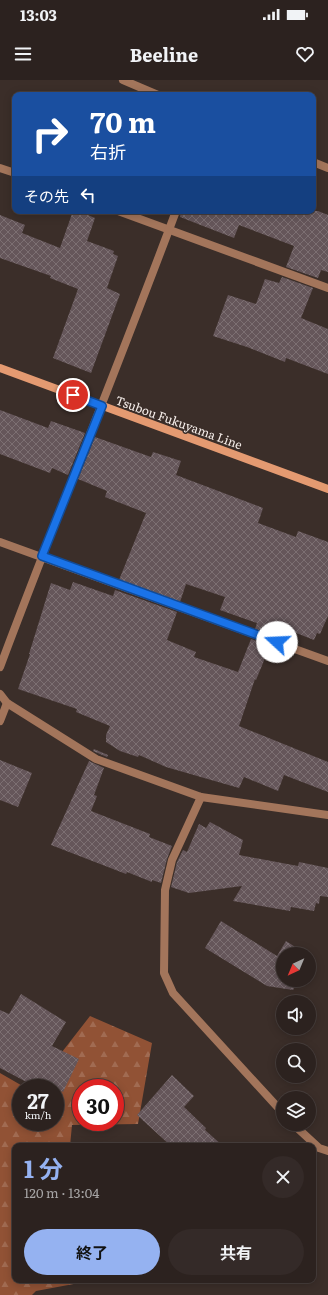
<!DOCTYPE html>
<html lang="ja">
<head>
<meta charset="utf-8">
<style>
  :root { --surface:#2c221f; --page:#342a28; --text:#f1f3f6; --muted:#a6a4a4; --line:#483f3d; --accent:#95b2f1 }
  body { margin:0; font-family:Literata,"Noto Sans JP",serif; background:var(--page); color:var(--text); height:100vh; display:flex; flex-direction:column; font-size:15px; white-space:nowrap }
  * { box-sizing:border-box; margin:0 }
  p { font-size:13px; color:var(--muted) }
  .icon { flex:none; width:22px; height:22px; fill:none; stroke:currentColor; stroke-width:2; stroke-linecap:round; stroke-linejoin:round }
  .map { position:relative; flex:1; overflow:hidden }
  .details { position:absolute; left:12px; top:1063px; width:304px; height:140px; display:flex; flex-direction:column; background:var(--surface); border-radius:8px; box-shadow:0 2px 10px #0003,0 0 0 1px var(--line) }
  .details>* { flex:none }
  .banner { position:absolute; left:12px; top:12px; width:304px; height:122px; border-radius:8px; box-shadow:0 2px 10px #0003,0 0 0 1px var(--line); background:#1a4fa0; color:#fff; overflow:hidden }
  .needle { width:26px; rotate:224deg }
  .tools { position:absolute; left:276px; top:867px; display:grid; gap:8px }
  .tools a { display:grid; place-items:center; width:40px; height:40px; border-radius:50%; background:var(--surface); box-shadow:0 2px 10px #0003,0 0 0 1px var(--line); font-size:20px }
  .speed { position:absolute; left:12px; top:999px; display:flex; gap:8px; font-size:20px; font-weight:700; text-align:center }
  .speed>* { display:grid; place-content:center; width:52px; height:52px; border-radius:50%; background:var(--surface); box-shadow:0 2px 10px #0003,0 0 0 1px var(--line); line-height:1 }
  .speed small { font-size:10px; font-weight:400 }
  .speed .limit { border:6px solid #d22; background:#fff; color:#111 }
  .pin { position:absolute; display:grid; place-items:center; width:34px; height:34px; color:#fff; margin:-17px; border:2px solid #fff; border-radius:50%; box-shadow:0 1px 4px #0007 }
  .me { position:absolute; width:44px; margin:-22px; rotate:290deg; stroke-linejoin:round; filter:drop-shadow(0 0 3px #0008) }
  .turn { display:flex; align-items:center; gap:14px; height:84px; padding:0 12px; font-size:18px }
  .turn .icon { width:52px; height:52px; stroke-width:2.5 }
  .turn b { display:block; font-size:28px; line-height:34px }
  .then { display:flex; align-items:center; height:38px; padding:0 12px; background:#0003; gap:8px; font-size:15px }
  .round { display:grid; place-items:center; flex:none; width:42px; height:42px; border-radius:21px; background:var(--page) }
  .overview { display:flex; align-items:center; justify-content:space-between; height:68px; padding:0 12px }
  h1 { font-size:24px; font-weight:700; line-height:30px; color:var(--accent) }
  .primary-button { display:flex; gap:8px; margin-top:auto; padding:8px 12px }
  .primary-button a { flex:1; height:46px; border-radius:24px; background:var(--accent); color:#111; font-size:16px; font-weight:700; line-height:46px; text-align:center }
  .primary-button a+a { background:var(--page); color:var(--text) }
  .status { display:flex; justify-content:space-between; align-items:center; height:28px; padding:0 20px; background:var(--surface); direction:ltr }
  .status svg { height:11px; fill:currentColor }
  header { display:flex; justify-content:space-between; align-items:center; height:52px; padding:0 12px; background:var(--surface); font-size:18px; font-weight:700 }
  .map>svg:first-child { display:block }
</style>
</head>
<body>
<div class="status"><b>13:03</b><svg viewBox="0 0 49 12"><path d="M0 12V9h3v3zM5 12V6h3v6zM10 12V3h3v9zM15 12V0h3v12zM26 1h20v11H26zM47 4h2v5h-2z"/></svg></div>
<header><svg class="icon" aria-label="menu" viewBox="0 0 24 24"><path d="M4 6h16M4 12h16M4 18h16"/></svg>Beeline<svg class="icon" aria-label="heart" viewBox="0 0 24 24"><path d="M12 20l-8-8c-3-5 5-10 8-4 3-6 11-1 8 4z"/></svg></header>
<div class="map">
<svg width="328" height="1215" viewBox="0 0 328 1215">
  <defs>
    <pattern id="forest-firs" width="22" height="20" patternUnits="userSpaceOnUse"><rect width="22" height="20" fill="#915235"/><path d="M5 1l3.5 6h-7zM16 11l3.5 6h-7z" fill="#a16b52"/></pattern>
    <pattern id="building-cross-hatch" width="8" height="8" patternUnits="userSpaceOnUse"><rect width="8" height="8" fill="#65565a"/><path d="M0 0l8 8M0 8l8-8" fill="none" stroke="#7c6f72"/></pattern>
  </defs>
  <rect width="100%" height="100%" fill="#3b2e29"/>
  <!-- forest -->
  <path fill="url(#forest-firs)" fill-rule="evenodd" d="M90,936L152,963L138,1044L72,1045L70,1066H15V1200H95L36,1211L32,1215H0V993L26,1008H21V1042H55V1008H34ZM81,1008H115V1042H81Z"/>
  <!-- building -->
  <g fill="url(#building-cross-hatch)">
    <polygon points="73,131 78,131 95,138 87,161 114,171 113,174 118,176 107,208 120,214 91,293 53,278 78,209 50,198 51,196 0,178 0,135 25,145 22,153 60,168"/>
    <polygon points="181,131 318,131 328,135 328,192 321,190 318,198 286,187 294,166 239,145 234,158 180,137"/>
    <polygon points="282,197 313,208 301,238 328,249 328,294 286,278 285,282 247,267 213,256 228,215 256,224 265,199 279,203"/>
    <polygon points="0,330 48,348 51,341 85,353 68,395 52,388 50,393 0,374"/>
    <polygon points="95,357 151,377 153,372 181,381 176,395 263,428 258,443 296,457 298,451 328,462 328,536 320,554 317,553 314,560 281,547 280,551 277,550 274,556 255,549 257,543 220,530 225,517 186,504 180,522 119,500 146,433 105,417 107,411 78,399"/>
    <polygon points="73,502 113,516 115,510 177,532 167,560 196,572 194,577 238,592 251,559 270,566 256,600 255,599 239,646 328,682 328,712 284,695 278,711 244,697 239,708 166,687 139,675 138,677 120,671 106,662 106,655 110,646 76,632 77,629 18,609 30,574 29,574 51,503 70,510"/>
    <polygon points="94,669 108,675 107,677 93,671"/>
    <polygon points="0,680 32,693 18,727 0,720"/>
    <polygon points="89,681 104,688 94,715 97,716 91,731 150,754 149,757 172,766 167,779 161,803 152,800 152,802 127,792 126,794 51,765"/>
    <polygon points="210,742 243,760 239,775 298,786 299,782 328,788 328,817 320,816 319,824 316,823 314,831 291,827 290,831 233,821 242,806 189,813 171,807 177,782 183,770 187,772 199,744 206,748"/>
    <polygon points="221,841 277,876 286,861 306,874 283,874 283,900 299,900 293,910 267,906 205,868"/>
    <polygon points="21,914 66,942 52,966 79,979 63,1012 42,1002 38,1008 0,988 0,930 9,934"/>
    <polygon points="172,995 194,1016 184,1027 206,1048 205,1050 223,1066 171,1066 137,1035"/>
  </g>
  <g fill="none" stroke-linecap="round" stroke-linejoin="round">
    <!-- minor -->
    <g stroke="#a3755b" stroke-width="8">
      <polyline points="0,88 15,93"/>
      <polyline points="118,131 328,208"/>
      <polyline points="0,462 328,581"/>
      <path d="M0,587C57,435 119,284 176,131"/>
      <polyline points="0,641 7,623"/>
      <polyline points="201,717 172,780 165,810 164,893 173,913 283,1033"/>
      <polyline points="293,1044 319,1068 328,1071"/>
    </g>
    <!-- tertiary -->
    <g stroke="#a3755b" stroke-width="8">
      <polyline points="123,0 158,15"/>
      <polyline points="313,82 328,88"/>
      <polyline points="0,614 7,623 96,679 201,717 328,735"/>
    </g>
    <!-- secondary -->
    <polyline stroke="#e49a71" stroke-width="8" points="0,288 328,409"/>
  </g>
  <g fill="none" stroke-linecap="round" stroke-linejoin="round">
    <defs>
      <polyline id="route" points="73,315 102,326 42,476 277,562"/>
    </defs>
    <!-- route casing -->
    <use href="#route" stroke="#114b97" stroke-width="10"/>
    <!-- route -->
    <use href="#route" stroke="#1a73e8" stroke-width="7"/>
  </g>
  <g text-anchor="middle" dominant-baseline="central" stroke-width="3" stroke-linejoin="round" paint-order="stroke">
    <!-- street labels -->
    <g font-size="12" fill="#f7efeb" stroke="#3b2e29">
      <text transform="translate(179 342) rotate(20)">Tsubou Fukuyama Line</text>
    </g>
  </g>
</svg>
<div class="tools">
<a><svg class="needle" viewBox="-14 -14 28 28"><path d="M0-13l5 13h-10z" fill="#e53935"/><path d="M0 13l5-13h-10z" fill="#a6a4a4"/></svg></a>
<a><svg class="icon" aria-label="sound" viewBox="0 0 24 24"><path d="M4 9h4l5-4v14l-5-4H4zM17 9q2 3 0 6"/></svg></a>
<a><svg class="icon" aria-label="search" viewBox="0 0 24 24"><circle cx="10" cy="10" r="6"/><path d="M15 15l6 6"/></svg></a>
<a><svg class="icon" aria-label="layers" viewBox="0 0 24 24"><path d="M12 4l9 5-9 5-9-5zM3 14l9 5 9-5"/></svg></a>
</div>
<div class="speed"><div>27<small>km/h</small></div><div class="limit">30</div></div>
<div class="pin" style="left:73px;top:315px;background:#d93025"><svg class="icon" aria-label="arrive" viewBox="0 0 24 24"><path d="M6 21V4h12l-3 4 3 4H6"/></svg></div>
<svg class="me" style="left:277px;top:562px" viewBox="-20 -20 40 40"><circle r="19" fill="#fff"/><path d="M0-13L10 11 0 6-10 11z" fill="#1a73e8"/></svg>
<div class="banner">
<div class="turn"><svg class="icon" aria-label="right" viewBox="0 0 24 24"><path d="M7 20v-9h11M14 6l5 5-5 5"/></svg><div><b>70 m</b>右折</div></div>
<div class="then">その先<svg class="icon" aria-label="left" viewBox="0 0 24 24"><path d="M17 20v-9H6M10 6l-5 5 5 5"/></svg></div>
</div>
<section class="details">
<div class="overview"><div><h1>1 分</h1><p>120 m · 13:04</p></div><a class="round"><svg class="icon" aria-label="close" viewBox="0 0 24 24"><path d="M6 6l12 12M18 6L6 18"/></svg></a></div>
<div class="primary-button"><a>終了</a><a>共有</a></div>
</section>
</div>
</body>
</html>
